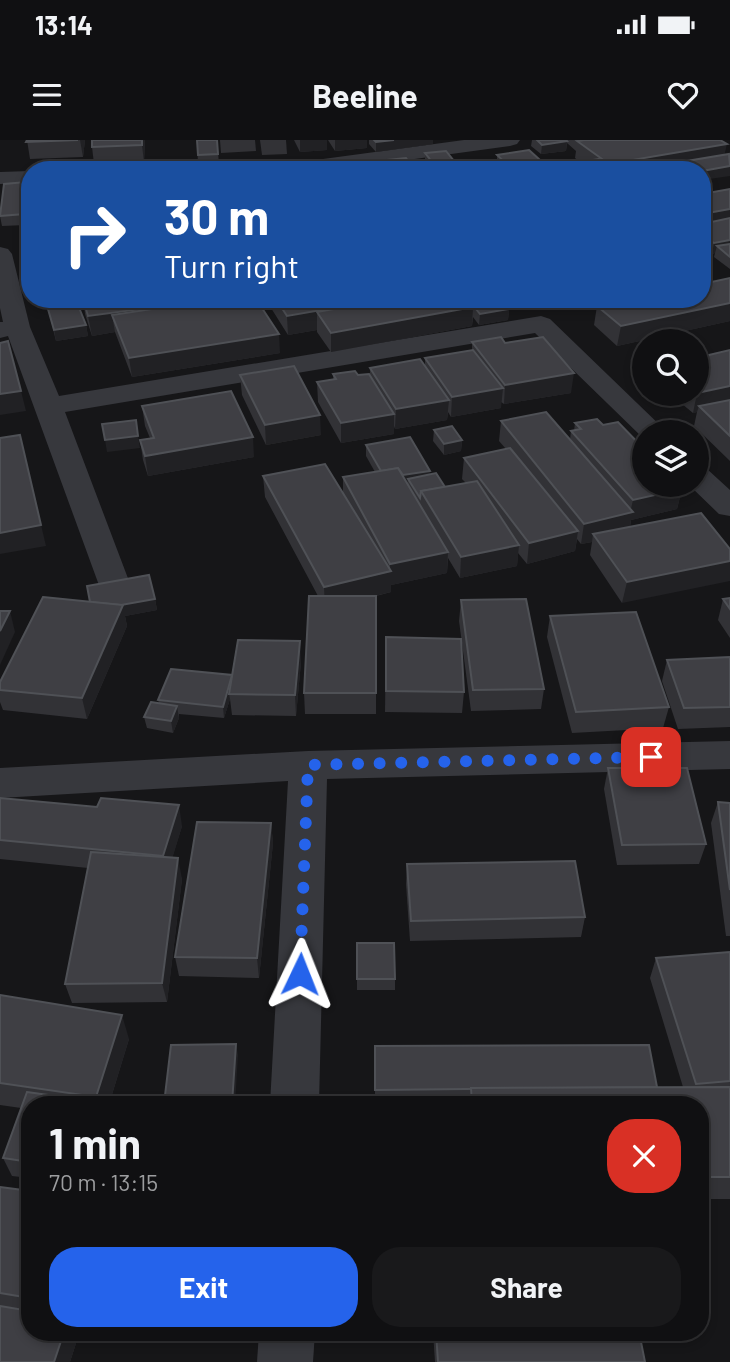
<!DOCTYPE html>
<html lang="en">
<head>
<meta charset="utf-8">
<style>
  :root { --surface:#101012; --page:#19191b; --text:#f1f3f6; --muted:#9c9d9f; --line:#303032; --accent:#2563eb }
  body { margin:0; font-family:Barlow,sans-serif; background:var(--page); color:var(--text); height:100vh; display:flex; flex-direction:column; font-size:26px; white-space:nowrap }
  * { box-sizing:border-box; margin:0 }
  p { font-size:23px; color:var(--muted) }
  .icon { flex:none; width:38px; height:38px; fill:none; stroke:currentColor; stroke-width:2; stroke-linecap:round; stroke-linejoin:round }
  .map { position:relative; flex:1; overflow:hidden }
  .details { position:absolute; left:21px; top:956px; width:688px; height:245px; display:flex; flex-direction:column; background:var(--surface); border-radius:28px; box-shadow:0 4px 10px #0003,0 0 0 2px var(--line) }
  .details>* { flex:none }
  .banner { position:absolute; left:21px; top:21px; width:690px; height:147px; border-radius:28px; box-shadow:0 4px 10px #0003,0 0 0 2px var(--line); background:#1a4fa0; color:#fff; overflow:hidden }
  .controls { position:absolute; left:632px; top:189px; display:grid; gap:14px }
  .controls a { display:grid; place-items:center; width:77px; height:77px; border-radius:50%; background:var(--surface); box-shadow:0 4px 10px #0003,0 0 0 2px var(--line); font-size:35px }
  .pin { position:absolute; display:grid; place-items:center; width:60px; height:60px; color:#fff; margin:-30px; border-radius:14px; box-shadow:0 4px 10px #0006 }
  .me { position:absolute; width:77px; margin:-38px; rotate:2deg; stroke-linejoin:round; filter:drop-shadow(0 0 5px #0008) }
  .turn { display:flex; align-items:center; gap:24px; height:147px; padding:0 28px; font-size:32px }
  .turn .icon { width:91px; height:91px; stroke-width:2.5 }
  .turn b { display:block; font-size:49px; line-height:60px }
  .round { display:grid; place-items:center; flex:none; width:74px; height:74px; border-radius:28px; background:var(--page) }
  .headline { display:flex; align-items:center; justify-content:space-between; height:119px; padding:0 28px }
  h1 { font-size:42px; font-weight:700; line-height:52px }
  .cta { display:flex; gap:14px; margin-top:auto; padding:14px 28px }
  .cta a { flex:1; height:80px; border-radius:28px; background:var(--accent); color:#fff; font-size:28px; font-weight:700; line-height:80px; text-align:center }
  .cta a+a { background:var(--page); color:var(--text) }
  .status { display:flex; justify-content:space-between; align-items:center; height:49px; padding:0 35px; background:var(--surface); direction:ltr }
  .status svg { height:19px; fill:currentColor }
  header { display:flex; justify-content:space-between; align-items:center; height:91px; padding:0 28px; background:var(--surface); font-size:32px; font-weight:700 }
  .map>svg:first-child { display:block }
</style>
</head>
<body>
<div class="status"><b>13:14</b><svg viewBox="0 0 49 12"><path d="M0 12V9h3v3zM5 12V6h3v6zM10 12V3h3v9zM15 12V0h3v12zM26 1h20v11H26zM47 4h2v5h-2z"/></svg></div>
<header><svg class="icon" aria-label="menu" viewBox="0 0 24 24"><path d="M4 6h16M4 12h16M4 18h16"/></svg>Beeline<svg class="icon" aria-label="heart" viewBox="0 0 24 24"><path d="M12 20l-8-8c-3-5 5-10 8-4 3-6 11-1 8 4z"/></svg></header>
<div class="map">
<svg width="730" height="1222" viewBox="0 0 730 1222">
  <rect width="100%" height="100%" fill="#161618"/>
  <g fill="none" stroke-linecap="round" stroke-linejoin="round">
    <!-- minor -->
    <g fill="#37383d" fill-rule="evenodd">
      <polygon points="464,0 520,0 517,4 510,6 334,30 222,30 225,26 232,24 323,19"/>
      <polygon points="30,31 30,43 0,44 0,32"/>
      <polygon points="0,107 8,109 12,114 30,187 59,256 541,176 550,179 667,292 644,292 643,298 535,193 65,272 129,441 124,448 112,452 100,448 8,196 0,198 0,182 3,182 0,168"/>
      <polygon points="696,326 707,329 730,350 730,376 719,374 689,345 696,345"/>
      <polygon points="730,601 730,629 327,639 319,964 270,964 288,641 0,658 0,628 308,611"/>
      <polygon points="259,1192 315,1192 313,1222 257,1222"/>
    </g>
  </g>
  <!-- wall -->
  <g fill="#323236">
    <polygon points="27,0 85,0 83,17 30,19"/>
    <polygon points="92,0 145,0 144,22 94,24 92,7"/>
    <polygon points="197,0 217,0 219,24 198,25"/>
    <polygon points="220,0 255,0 256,11 221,13"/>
    <polygon points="260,0 286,0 287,14 262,15"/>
    <polygon points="294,0 327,0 327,10 300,12"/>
    <polygon points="328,0 367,0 367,8 335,11"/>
    <polygon points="369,0 433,0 433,4 376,12 369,4"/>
    <polygon points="532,0 720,0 702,30 561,30 561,25 580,22 575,18 576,11 567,3 566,11 541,14 531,6"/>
    <polygon points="425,13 454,21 454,29 430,30 425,23"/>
    <polygon points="497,15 551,30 502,30 497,24"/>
    <polygon points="27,45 30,45 30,80 26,80 26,85 2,86 0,76"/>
    <polygon points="730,49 730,129 714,117 715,113 712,114 702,106 702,54"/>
    <polygon points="730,138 730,181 617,206 594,185 597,166"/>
    <polygon points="83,159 172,166 199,162 198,159 258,159 258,161 280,213 132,237 115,192 92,196 85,174"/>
    <polygon points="270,159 467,159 509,169 508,180 479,185 473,177 472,186 331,212 317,192 317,190 288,195 271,168"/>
    <polygon points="48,169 86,185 88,196 56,201"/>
    <polygon points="472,202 505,203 571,253 504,264 501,262 501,268 451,277 448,272 447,280 395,289 394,286 394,294 341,303 318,262 317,242 333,239 333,234 370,235 370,228 425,226 425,218 472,210"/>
    <polygon points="730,210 730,321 694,286 697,272 693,273 670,254 696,254 696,218"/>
    <polygon points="240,235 321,295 266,305 242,255"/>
    <polygon points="142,266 254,317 148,336 143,320 140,300 150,298 145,286"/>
    <polygon points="501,281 570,300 571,291 574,291 575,283 603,285 682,349 677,369 631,380 630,387 701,373 622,463 590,415 592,402 581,404 577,399 575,411 527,424 518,413 517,426 460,438 448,418 447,433 391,445 391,452 376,456 376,574 305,574 304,553 318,456 265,357 263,336 343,354 343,337 375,332 366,316 366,305 430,334 445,347 466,343 462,339 464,318 506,309 499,301"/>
    <polygon points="434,290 462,300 461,311 444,315 433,301"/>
    <polygon points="730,458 730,498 718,480 723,459"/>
    <polygon points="155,459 157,470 125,476 127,486 87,579 3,570 0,562 0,542"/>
    <polygon points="461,460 544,549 541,569 471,571 459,481"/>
    <polygon points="550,476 669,567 663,588 572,593 547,497"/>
    <polygon points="386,497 464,552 462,573 385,572"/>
    <polygon points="730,517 730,587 678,589 662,541 667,520"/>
    <polygon points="301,522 296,576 232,575 230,559 224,578 179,574 179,578 173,593 147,588 144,577 159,563 158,560 232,535"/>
    <polygon points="608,628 706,704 699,724 617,725 604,649"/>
    <polygon points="0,658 182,686 172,718 182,739 167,862 72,863 65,844 88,728 0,719"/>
    <polygon points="718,662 730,663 730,796 726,796 711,683"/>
    <polygon points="271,683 273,703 259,838 179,836 175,817"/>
    <polygon points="407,724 585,777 581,797 410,801 406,744"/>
    <polygon points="357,803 395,839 395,850 357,850"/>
    <polygon points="730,812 730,1059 700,1059 700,964 375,964 375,906 657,947 683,947 650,838 656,818"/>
    <polygon points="0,855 129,899 110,961 133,964 30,964 30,1038 12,1036 3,1018 21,968 0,965"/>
    <polygon points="0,1047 30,1051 30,1192 75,1192 78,1197 70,1222 0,1222"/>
    <polygon points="433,1192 639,1192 645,1222 435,1222"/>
  </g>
  <!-- shaded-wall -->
  <g fill="#212124">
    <polygon points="80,0 85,0 83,17"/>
    <polygon points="142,0 145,0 144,22 142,5"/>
    <polygon points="300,0 327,0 327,10 300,12"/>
    <polygon points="335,0 367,0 367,8 335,11"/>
    <polygon points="394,0 433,0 433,4 376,12 376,2"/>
    <polygon points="567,1 566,11 541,14 542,5"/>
    <polygon points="727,4 723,21 656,26 656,30 608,30 609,24"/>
    <polygon points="454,21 454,30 432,30 433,23"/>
    <polygon points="730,26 730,36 702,40 702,31"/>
    <polygon points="730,69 730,87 702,92 702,74"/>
    <polygon points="730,100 730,110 717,106 715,113 712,114 714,103"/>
    <polygon points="385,159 317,172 317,190 288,195 287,176"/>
    <polygon points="730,163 730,181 617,206 621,186"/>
    <polygon points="172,165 174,184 112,175 115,192 92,196 88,176"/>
    <polygon points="473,167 472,186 331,212 331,193"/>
    <polygon points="509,169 508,180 479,185 480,174"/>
    <polygon points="86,185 88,196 56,201 54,190"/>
    <polygon points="279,194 280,213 132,237 129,218"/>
    <polygon points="574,233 571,253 504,264 505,245"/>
    <polygon points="730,246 730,264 699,266 697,272 693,273 697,253"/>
    <polygon points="503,248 501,268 451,277 452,257"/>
    <polygon points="21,251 26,271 0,275 0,254"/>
    <polygon points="449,260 447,280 395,289 396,269"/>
    <polygon points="394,274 394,294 341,303 341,283"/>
    <polygon points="320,275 321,295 266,305 265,285"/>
    <polygon points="20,295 46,406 0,414 0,393"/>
    <polygon points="138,296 140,308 107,312 105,300"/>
    <polygon points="253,297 254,317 148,336 145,316"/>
    <polygon points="462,300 461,311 444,315 444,304"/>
    <polygon points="430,331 430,342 408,339 407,346 385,338"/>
    <polygon points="682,349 677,369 631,380 629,393 593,394 592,402 581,404 584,384 630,373 633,360"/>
    <polygon points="578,391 575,411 527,424 529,403"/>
    <polygon points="519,405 517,426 460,438 461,417"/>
    <polygon points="448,412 447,433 391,445 391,452 325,468 324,447 390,432 390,424"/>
    <polygon points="730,421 730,441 622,463 627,442"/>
    <polygon points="155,459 157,470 125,476 127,486 87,579 82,558 91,470"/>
    <polygon points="10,471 15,492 0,525 0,491"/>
    <polygon points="300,501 301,522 296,576 295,555"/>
    <polygon points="232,535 229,554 230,559 224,578 223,567"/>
    <polygon points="177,566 179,578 173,593 171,581"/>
    <polygon points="179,665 182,686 167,736 163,716"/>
    <polygon points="271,683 273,703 259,838 257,818"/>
    <polygon points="178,718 182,739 167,862 162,843"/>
    <polygon points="122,875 129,899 109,964 99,964 96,957"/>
    <polygon points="236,904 238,915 235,964 232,964"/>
    <polygon points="64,1192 75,1192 78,1197 70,1222 54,1222"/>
  </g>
  <!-- building -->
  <g fill="#3f3f44" stroke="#4f5156" stroke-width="2">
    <polygon points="27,0 78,0 26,2"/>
    <polygon points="92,0 142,0 142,5 92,7"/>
    <polygon points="197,0 217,0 218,14 198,15"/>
    <polygon points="374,0 394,0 376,2"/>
    <polygon points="537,0 566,0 567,1 542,5"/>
    <polygon points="584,0 720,0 727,4 609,24 577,1"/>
    <polygon points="529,10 551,30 513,30 497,15"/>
    <polygon points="446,11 454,21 433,23 425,13"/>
    <polygon points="729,14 730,26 702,31 702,30 662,30 656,26"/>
    <polygon points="406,18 410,23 389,24 386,20"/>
    <polygon points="599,19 613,30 567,30 561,25"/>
    <polygon points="311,23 312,30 268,30 268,24"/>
    <polygon points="410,23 413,30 343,30 342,26"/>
    <polygon points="260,24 261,30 222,30 222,26"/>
    <polygon points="485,27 487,30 465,29"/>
    <polygon points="26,42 26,45 30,45 30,70 24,70 24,74 0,76 4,44"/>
    <polygon points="730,49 730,69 702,74 702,54"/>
    <polygon points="730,78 730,100 714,103 702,94 702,84"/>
    <polygon points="730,104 730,117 717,106"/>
    <polygon points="730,138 730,163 621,186 597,166 629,159 702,159 702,144"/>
    <polygon points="83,159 170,159 172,165 88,176"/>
    <polygon points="218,159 256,159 279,194 129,218 112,175"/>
    <polygon points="276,159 385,159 287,176"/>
    <polygon points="389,159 467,159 473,167 331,193 317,172"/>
    <polygon points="468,159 501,159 509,169 480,174"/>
    <polygon points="78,165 86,185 54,190 48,169"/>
    <polygon points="501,197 505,203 543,197 574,233 505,245 472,202"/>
    <polygon points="8,201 21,251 0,254 0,203"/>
    <polygon points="473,210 503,248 452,257 425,218"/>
    <polygon points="730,210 730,246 697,253 696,218"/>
    <polygon points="420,219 449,260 396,269 370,228"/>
    <polygon points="294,226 320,275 265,285 240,235"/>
    <polygon points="355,231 358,235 369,234 394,274 341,283 317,242 336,239 333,234"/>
    <polygon points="231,251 253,297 145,316 140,300 154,298 142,266"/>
    <polygon points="730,260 730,296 699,266"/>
    <polygon points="546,272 633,372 584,384 501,281"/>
    <polygon points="597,279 603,285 618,282 644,309 644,345 678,345 682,349 633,360 571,291 581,289 575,283"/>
    <polygon points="136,280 138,296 105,300 102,284"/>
    <polygon points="452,286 462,300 444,304 434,290"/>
    <polygon points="20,295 41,385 0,393 0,298"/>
    <polygon points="410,297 430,331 403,335 398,328 381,331 366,305"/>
    <polygon points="510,308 578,391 529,403 464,318"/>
    <polygon points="325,324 391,431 324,447 263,336"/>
    <polygon points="398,328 448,412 390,424 343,337"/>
    <polygon points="436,333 445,347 421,351 420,358 408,339"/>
    <polygon points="477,341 519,405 461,417 421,351"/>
    <polygon points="701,373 730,409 730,421 627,442 593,394"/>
    <polygon points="149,435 155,459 121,465 90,462 87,446"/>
    <polygon points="309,456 376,456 376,553 304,553"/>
    <polygon points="43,457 123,465 82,558 0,550 0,542"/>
    <polygon points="730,458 730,469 723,459"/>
    <polygon points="526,459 544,549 473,550 461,460"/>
    <polygon points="0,471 10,471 0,491"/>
    <polygon points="636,472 669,567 576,572 550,476"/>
    <polygon points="386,497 461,499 464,552 386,551"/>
    <polygon points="238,500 300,501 295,555 229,554"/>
    <polygon points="730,517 730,567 684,568 667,520"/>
    <polygon points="171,529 232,535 223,567 158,560"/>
    <polygon points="151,562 177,566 171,581 144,577"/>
    <polygon points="608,628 687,628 706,704 622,705"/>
    <polygon points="0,658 97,667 101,658 179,665 163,716 0,700"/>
    <polygon points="718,662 730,663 730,750"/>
    <polygon points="197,682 271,683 257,818 175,817"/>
    <polygon points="91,712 178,718 162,843 65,844"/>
    <polygon points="575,721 585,777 411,781 407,724"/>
    <polygon points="357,803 394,803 395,839 357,839"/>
    <polygon points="730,812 730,941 696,944 656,818"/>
    <polygon points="0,855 122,875 96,957 0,943"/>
    <polygon points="236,904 232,964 164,964 171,905"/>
    <polygon points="649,905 657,947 375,950 375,906"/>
    <polygon points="730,947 730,1037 700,1037 700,964 472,964 471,948"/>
    <polygon points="27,952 98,962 99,959 133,964 30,964 30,1022 3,1018"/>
    <polygon points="0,1047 30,1051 30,1158 0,1153"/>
    <polygon points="0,1166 30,1171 30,1192 64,1192 54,1222 0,1222"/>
    <polygon points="436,1192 639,1192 645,1222 438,1222"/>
  </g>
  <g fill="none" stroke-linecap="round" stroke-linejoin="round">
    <!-- route -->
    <polyline stroke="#2563eb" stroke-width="12" stroke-dasharray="0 21.6" points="300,834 308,625 651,617"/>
  </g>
</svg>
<div class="controls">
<a><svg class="icon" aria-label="search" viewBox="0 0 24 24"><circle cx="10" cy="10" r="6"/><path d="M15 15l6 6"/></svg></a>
<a><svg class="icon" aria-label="layers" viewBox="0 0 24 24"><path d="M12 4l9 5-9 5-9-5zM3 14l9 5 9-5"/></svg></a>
</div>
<div class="pin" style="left:651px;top:617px;background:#d93025"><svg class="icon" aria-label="arrive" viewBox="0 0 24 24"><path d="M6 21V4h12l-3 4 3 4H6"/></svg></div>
<svg class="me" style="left:300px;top:834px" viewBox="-20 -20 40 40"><path d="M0-17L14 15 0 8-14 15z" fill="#2563eb" stroke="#fff" stroke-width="4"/></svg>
<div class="banner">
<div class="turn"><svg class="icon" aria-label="right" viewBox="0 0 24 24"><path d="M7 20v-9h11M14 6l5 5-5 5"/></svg><div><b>30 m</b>Turn right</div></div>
</div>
<section class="details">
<div class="headline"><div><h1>1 min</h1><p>70 m · 13:15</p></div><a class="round" style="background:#d93025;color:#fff"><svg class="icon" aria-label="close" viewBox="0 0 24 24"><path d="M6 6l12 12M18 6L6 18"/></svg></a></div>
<div class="cta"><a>Exit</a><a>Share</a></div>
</section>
</div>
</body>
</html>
